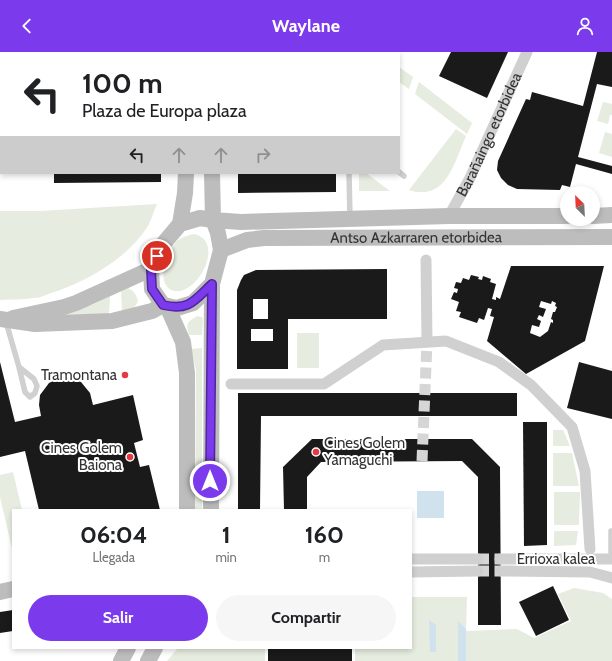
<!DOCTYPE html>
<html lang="es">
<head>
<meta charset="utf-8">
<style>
  :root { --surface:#fff; --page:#f6f6f6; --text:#202124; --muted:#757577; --accent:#7c3aed }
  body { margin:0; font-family:Cabin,sans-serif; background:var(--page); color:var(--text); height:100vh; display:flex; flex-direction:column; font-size:15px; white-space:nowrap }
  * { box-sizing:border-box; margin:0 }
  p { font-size:13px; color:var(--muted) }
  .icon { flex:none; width:22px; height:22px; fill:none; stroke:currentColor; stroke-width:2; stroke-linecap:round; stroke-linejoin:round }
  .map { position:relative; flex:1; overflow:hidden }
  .details { position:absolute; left:12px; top:457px; width:400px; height:140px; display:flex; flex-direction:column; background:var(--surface); border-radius:0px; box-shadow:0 2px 6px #0003 }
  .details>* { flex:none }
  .banner { position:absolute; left:0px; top:0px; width:400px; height:122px; box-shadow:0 2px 6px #0003; background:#fff; color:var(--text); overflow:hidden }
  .needle { width:26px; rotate:336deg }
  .controls { position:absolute; left:560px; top:134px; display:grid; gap:8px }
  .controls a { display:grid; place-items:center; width:40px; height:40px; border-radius:50%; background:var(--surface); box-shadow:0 2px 6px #0003; font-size:20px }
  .pin { position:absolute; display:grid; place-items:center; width:34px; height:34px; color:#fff; margin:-17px; border:2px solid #fff; border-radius:50%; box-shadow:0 1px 4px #0007 }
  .me { position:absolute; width:44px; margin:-22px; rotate:0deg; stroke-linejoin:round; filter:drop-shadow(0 0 3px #0008) }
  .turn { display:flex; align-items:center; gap:14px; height:84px; padding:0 16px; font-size:18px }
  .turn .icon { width:52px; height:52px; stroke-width:2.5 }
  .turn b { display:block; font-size:28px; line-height:34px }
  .lanes { display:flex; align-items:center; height:38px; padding:0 16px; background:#0003; justify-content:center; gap:20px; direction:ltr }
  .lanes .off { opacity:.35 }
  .eta { display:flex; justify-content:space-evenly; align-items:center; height:68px; text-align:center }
  .eta b { font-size:24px; font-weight:700; line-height:28px }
  .action { display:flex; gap:8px; margin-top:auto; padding:8px 16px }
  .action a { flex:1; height:46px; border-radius:24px; background:var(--accent); color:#fff; font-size:16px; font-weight:700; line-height:46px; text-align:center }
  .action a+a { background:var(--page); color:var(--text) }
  header { display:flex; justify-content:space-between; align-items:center; height:52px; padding:0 16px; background:var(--accent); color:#fff; font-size:18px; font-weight:700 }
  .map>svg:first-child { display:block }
</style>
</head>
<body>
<header><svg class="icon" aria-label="back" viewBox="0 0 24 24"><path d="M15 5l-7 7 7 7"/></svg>Waylane<svg class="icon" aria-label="person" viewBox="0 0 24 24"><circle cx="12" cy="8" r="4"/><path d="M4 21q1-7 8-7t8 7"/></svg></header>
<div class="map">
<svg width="612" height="609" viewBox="0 0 612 609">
  <rect width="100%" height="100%" fill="#fff"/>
  <!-- green -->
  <g fill="#e6ecdf">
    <polygon points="399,15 413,25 409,37 399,30"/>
    <polygon points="419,30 472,71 467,82 415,42"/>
    <polygon points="603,50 612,52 612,63 610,63 608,72 597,69"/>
    <path d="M456,77L466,84C454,111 446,150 409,138Z"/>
    <polygon points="605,80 612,82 612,105 599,101"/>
    <polygon points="359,121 366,121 390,139 359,139"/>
    <path d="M157,152C154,158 152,166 149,172C129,206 85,231 48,242C44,244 39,246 34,246C23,248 11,247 0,248V159H40Z"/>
    <path d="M194,182C228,190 194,249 171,238C155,229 168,199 177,189C182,185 188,183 194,182Z"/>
    <path d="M128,236C134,239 136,242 138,249C135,257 130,258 122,260L121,238Z"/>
    <polygon points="110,244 109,262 85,265 48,263 76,258 94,252"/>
    <path d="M197,264L202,265L203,268L202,283H189C186,271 186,271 197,264Z"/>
    <rect x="297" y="281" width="22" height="35"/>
    <polygon points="202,296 202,458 195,458 196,318 191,297"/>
    <polygon points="553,378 563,378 570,394 553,394"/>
    <polygon points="553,401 572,401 579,434 553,434"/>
    <polygon points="13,420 22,458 13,458 13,501 0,445 0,423"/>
    <polygon points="554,440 580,440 579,473 554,473"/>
    <polygon points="554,479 578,479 576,493 554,494"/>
    <polygon points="574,536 603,541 612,547 612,609 355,609 355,596 411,596 411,545 467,545 466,579 517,577 534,586 571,569 558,542"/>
    <polygon points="178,596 265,596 265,609 167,609"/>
  </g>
  <!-- water -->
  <g fill="#cfe2ee">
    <rect x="417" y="439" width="27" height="27"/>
    <polygon points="429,568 436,573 436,600 430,600"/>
    <polygon points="458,569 466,577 466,609 458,609"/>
  </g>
  <!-- building -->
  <g fill="#1a1a1a" fill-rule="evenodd">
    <polygon points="451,0 508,0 487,46 439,24"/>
    <polygon points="597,0 612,0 612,35 597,32 578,105 612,114 612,122 576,112 570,135 562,133 560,138 517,137 508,133 501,126 497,118 498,109 526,47 530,48 532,40 583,54"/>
    <polygon points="54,121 161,121 161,130 54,131"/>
    <polygon points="238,121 336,121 336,140 238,141"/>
    <path d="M511,214H604L585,289L526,322L487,289L494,265L490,264L492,257L488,256L484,268L479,266L477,271L459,265L461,260L456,259L459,250L451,247L454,240L457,241L458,237L454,236L456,230L461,231L463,226L469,228L471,223L479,225L478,227L482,228L483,224L491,227L490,230L496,232L492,247L496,248V245L500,247ZM541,249L551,252L552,249L556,251L555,254L557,255L555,260H553L551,267L553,268V271L551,270L548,279L540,285L530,281L532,273L539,275L541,269L537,267L539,263L543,265L546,257L539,255Z"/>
    <path d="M387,217V267H288V317H237V238L241,228L244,223L256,218ZM253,247H268V267H253ZM251,277H273V289H251Z"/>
    <polygon points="0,310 15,370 41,364 39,353 40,343 49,331 59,326 70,325 81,330 90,341 93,353 133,343 143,388 134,391 140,415 149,413 160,458 39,458 25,399 0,405"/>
    <polygon points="579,310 612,319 612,367 567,356"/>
    <polygon points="238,341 517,341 517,364 261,364 260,458 238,458"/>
    <polygon points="523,370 547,370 547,493 524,494"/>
    <polygon points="312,387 472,387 500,415 501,573 478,573 478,425 462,409 321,410 307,425 307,458 284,458 283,415"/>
    <polygon points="553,534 569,568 536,584 519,550"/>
    <polygon points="13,558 13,579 0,581 0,560"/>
    <rect x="268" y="596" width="84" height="13"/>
  </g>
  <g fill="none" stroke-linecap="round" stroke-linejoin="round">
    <!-- street-tunnel -->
    <g stroke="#d6d6d6" stroke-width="11" stroke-dasharray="11 5.5" stroke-linecap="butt">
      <polyline points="422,409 427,290"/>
      <polyline points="478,507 500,507"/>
      <polyline points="478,519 501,519"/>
    </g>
    <!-- lane -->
    <g stroke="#d0d0d0" stroke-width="5.5">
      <polyline points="262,1 262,0"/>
      <polyline points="399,120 404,124"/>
      <polyline points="349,121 350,165"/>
      <polyline points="6,270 19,315 25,340 30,345 35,341 37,334 34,327 19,315"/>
      <polyline points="611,479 611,507"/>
    </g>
    <!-- street -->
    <g stroke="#d0d0d0" stroke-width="11">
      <path id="s1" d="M449,164L470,126L527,0"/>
      <polyline points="426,208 427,290"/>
      <polyline points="231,332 324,332 383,293 446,289 499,310 531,333 572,375 585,419 590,497"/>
      <polyline points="411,507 478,507"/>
      <polyline points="500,507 612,507"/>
      <polyline points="501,519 590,520 612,526"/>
      <polyline points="411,520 478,519"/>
    </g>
    <!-- secondary -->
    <g stroke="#bdbdbd" stroke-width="16">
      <polyline points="204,1 205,0"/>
      <polyline points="227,1 228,0"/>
      <polyline points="212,121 213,168 218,181 221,198 212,232 193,251 177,256 163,253 152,237 151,217 164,191 180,172 200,166 213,168 241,170 449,164 567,164"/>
      <polyline points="593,164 612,163"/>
      <polyline points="180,172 185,141 186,121"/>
      <path id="s2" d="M221,198L247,188L264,186L612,185"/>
      <polyline points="167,254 183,290 187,321 187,458"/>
      <polyline points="13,266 64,255 76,251 151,217"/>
      <polyline points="0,267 35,272 112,269 152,259 163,253"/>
      <polyline points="211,458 212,232"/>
      <polyline points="0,540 13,537"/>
      <polyline points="121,609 128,596"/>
      <polyline points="148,609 155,596"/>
    </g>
  </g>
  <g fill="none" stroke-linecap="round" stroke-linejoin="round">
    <defs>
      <path id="route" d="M157,204L151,217L152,237L163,253C189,259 194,249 212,232L210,429"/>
    </defs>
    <!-- route casing -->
    <use href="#route" stroke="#51269a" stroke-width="10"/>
    <!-- route -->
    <use href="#route" stroke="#7c3aed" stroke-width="7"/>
  </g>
  <!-- markers -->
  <g fill="#e63946" stroke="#fff" stroke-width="1.5">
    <circle cx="125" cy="323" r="4"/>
    <circle cx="316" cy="400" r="4"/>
    <circle cx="130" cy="405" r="4"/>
  </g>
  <g text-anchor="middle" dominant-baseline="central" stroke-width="4" stroke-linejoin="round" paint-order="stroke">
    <!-- street labels -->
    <g font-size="15" fill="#333" stroke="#fff">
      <text stroke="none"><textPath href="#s1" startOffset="91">Barañaingo etorbidea</textPath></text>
      <text stroke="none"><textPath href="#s2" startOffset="197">Antso Azkarraren etorbidea</textPath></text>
      <text x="556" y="507">Errioxa kalea</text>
    </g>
    <!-- poi labels -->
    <g font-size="15" fill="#333" stroke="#fff" text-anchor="end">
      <text x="117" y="323">Tramontana</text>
      <text x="324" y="391" text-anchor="start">Cines Golem<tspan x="324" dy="17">Yamaguchi</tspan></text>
      <text x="122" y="396">Cines Golem<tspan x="122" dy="17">Baiona</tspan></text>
    </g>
  </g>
</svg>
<div class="controls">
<a><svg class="needle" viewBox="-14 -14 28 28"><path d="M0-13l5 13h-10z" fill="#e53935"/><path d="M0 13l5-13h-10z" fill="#757577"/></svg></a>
</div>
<div class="pin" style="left:157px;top:204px;background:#d93025"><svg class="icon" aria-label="arrive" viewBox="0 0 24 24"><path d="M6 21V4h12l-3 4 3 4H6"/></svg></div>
<svg class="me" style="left:210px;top:429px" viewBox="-20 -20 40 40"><circle r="17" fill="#7c3aed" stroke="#fff" stroke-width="3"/><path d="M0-11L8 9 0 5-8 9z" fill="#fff"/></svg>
<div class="banner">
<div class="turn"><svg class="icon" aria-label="left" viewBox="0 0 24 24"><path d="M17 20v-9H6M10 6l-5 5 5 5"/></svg><div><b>100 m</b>Plaza de Europa plaza</div></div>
<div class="lanes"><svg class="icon" aria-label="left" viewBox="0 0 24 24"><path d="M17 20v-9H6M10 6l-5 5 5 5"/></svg><svg class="icon off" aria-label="ahead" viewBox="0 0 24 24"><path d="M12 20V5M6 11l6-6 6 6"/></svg><svg class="icon off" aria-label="ahead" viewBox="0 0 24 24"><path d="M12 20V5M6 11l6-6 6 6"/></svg><svg class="icon off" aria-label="right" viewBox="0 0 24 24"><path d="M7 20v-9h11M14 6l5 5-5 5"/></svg></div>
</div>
<section class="details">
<div class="eta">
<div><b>06:04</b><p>Llegada</p></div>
<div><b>1</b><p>min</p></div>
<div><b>160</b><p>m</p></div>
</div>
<div class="action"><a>Salir</a><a>Compartir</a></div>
</section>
</div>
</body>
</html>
